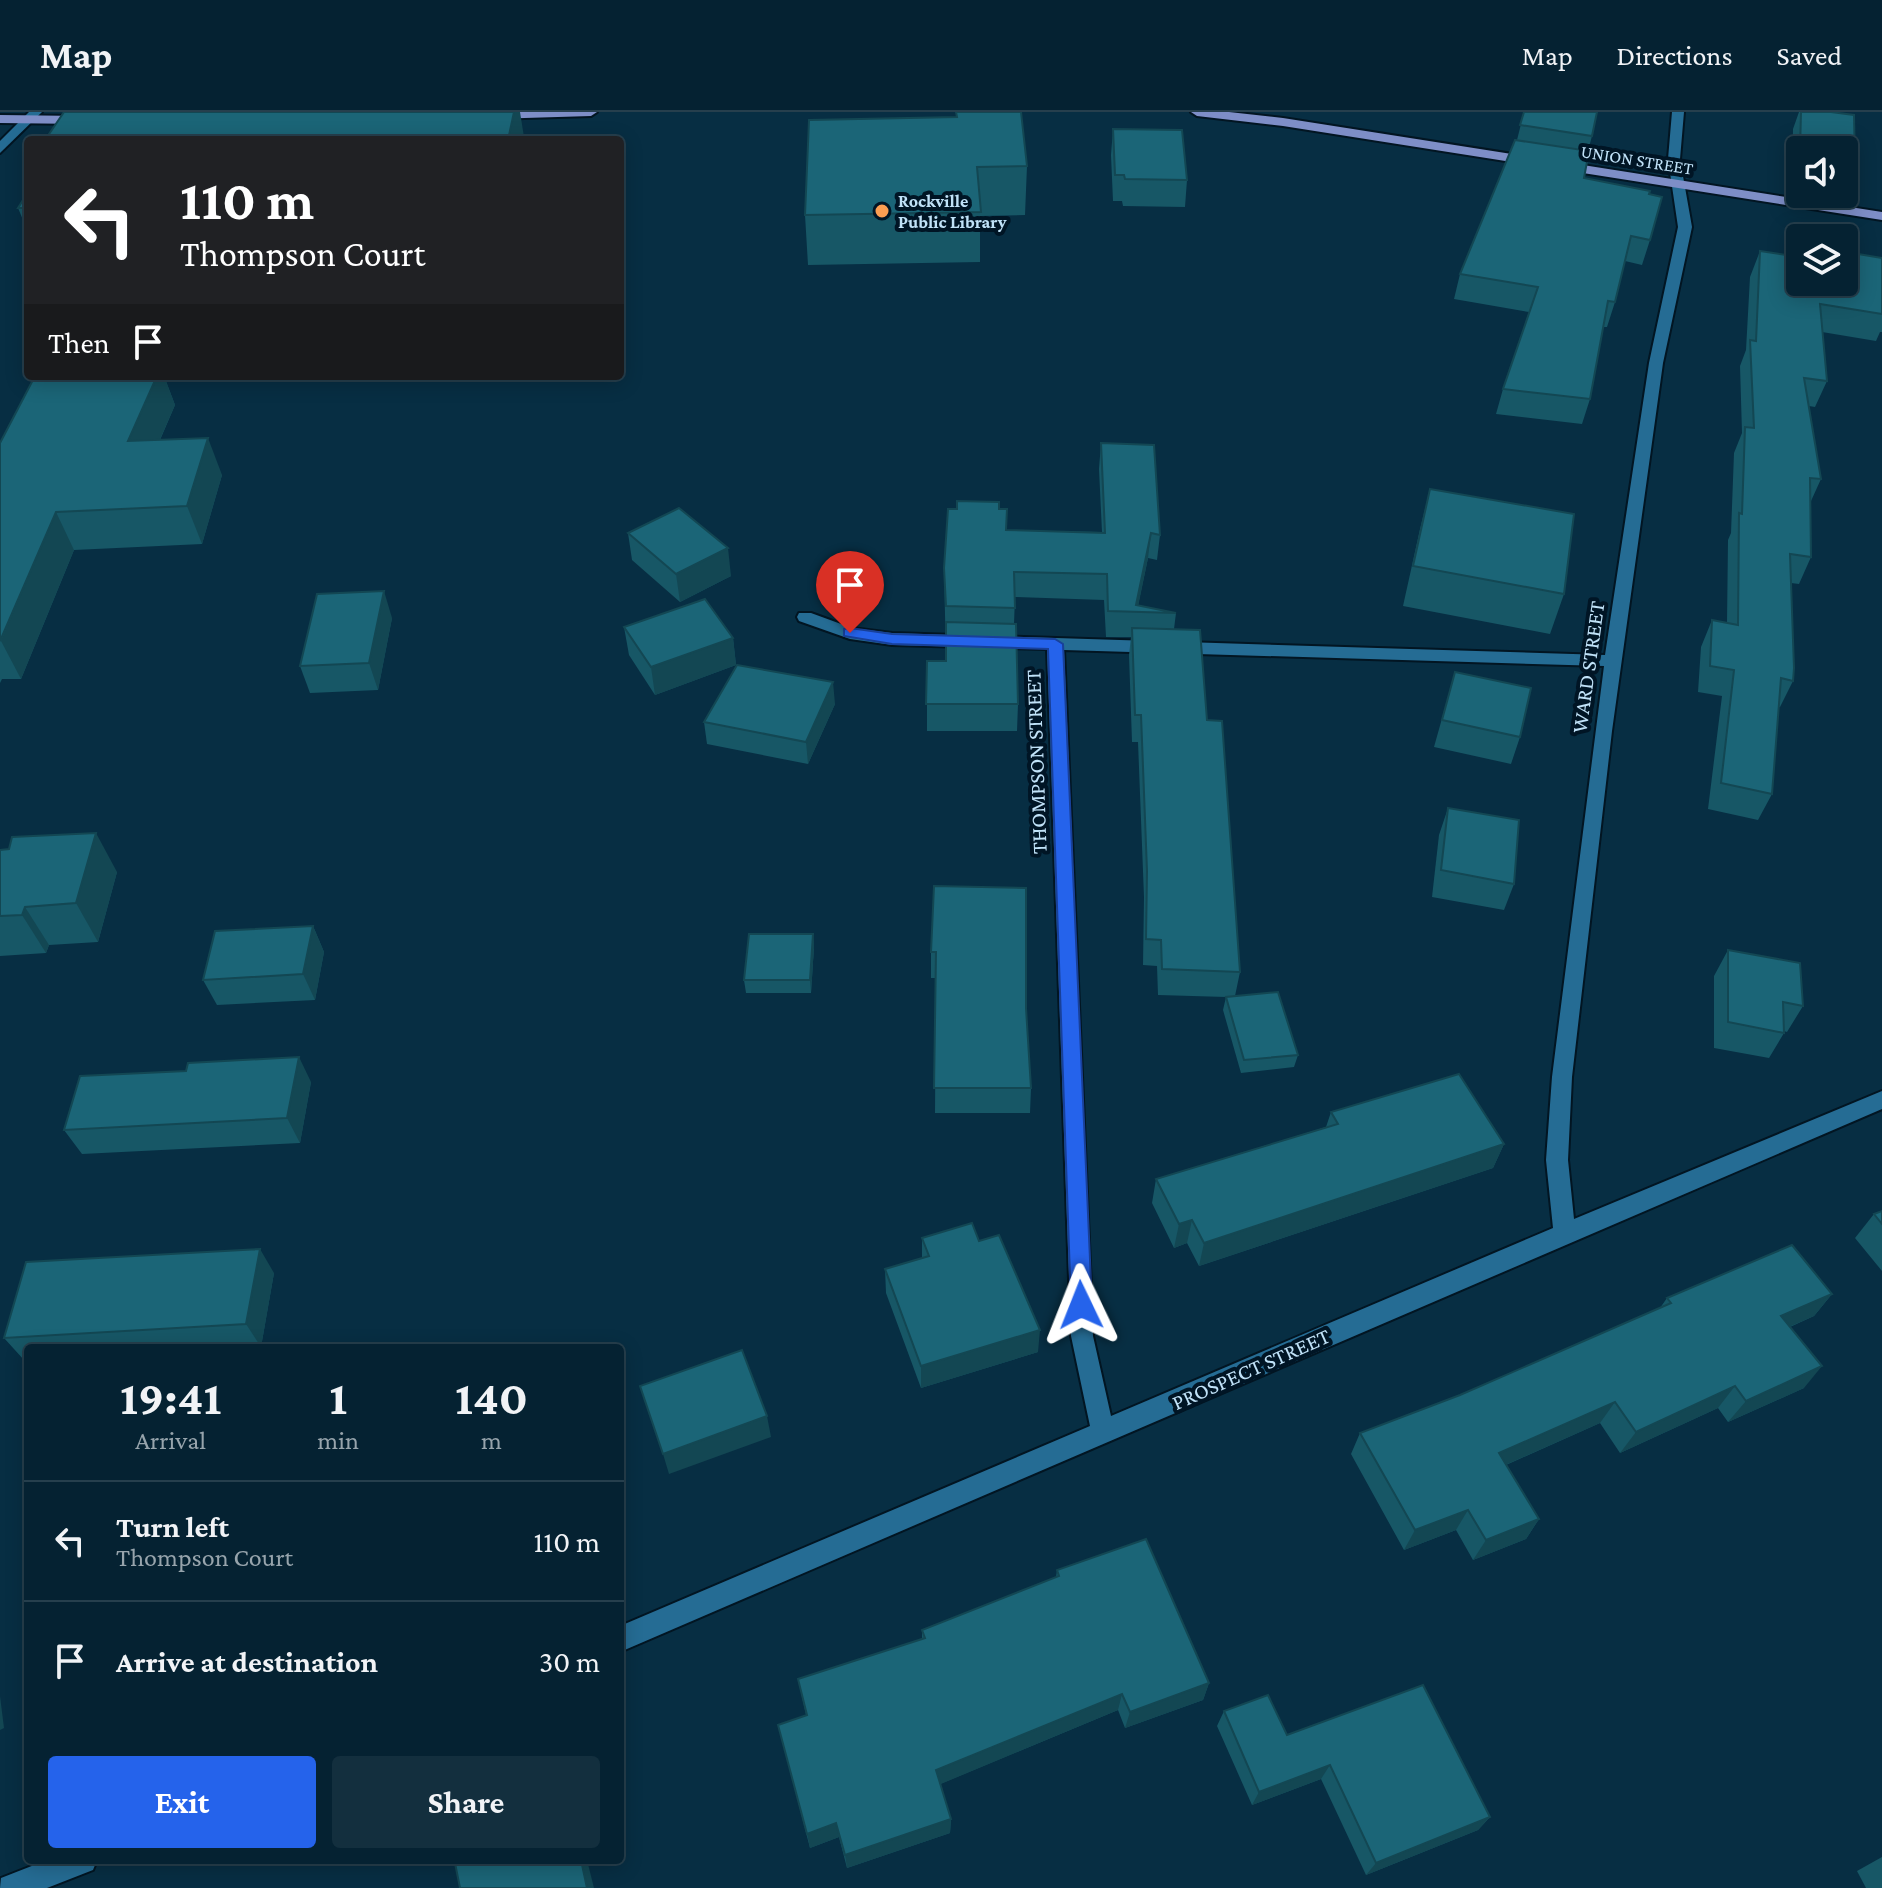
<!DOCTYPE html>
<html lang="en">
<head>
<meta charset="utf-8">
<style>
  :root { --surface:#052232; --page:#132f3e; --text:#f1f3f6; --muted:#97a4ac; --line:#263f4d; --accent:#2563eb }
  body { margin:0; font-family:"Crimson Pro",serif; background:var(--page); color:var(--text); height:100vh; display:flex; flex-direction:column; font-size:30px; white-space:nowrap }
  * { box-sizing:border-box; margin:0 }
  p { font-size:26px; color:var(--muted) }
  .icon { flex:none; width:44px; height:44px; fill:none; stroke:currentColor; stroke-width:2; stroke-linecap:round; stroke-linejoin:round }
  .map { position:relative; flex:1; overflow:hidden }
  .panel { position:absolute; left:24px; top:1232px; width:600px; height:520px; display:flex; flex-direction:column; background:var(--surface); border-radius:8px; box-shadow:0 4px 20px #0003,0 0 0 2px var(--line) }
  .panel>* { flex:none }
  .hud { position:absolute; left:24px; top:24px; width:600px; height:244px; border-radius:8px; box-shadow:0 4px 20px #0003,0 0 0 2px var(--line); background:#202124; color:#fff; overflow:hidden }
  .fabs { position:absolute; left:1786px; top:24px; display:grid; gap:16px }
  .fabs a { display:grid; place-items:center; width:72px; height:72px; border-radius:8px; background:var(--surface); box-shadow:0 4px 20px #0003,0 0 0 2px var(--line); font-size:40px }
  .pin { position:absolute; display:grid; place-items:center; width:68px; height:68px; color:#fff; margin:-82px -34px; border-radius:50% 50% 50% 0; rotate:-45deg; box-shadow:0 0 8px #0007 }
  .pin .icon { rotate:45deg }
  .me { position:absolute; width:88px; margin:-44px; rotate:358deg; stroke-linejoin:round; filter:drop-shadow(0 0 6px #0008) }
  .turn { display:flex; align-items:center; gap:28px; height:168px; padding:0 24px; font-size:36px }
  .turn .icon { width:104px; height:104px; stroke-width:2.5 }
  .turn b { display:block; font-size:56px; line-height:68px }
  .then { display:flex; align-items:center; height:76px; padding:0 24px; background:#0003; gap:16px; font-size:30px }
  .eta { display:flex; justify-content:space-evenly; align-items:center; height:136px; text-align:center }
  .eta b { font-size:48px; font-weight:700; line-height:56px }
  .button { display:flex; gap:16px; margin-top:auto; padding:16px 24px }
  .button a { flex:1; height:92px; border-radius:8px; background:var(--accent); color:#fff; font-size:32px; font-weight:700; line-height:92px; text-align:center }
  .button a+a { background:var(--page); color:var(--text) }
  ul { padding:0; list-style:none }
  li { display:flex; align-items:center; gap:24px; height:120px; padding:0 24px; border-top:2px solid var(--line) }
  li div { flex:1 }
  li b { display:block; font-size:30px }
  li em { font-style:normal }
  header { display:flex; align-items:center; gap:48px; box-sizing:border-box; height:112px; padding:0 40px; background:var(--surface); border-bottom:2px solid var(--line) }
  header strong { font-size:38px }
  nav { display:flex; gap:44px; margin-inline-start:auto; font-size:28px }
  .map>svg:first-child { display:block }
</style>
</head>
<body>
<header>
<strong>Map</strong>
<nav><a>Map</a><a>Directions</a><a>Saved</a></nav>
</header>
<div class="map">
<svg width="1882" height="1776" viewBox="0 0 1882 1776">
  <rect width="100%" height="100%" fill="#072e43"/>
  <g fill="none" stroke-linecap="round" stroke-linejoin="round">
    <defs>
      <g id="minor">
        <polygon points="29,0 42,0 0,41 0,29"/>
        <path d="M1672,0H1684L1680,47L1692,115L1663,251L1612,619L1572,965L1568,1048L1574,1107L1882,979V997L620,1540V1514L1090,1314L1071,1224L1047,537L892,533L850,527L799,509L797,505L799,501H811L852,516L892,521L1605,543L1649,251L1678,115L1668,47ZM1064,538L1604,554L1552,965L1546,1048L1553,1116L1111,1304L1093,1224Z"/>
        <polygon points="47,1748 97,1748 93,1758 47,1776 0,1776 1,1766"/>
      </g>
      <g id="major">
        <polygon points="491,0 597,0 591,4 495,7 491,6"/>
        <polygon points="1191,0 1229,0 1283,6 1882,100 1882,108 1283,14 1197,4"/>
        <polygon points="0,3 83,4 89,8 83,12 0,11"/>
      </g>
    </defs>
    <!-- minor casing -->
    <use href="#minor" stroke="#021522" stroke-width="4"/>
    <!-- major casing -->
    <use href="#major" stroke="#021522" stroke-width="4"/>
    <!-- minor -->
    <use href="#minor" fill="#256c94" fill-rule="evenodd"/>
    <!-- major -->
    <use href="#major" fill="#7e8ec7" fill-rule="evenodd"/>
  </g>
  <!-- wall -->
  <g fill="#175766">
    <polygon points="956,0 1027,54 1025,103 980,104 980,150 808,153 805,103 956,5"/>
    <polygon points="1524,0 1592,24 1588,39 1584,66 1649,82 1650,128 1642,153 1625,149 1615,190 1607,215 1603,215 1590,287 1582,312 1496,302 1503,277 1529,200 1454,187 1460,162 1517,28"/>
    <polygon points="1799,0 1831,0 1855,50 1846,72 1844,71 1844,38 1800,38 1800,65 1792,64 1793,17"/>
    <polygon points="1113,17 1187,68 1185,95 1123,94 1122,89 1113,89 1111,43"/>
    <polygon points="28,80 28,120 18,96"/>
    <polygon points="1760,139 1848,152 1852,141 1882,146 1882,220 1880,220 1876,229 1822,220 1827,269 1815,295 1809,294 1821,367 1811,389 1811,445 1799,472 1791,471 1793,569 1780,595 1779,595 1772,682 1758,708 1708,697 1722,584 1698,580 1701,535 1712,508 1727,511 1728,428 1731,421 1734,341 1742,321 1740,254 1746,238 1750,165"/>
    <polygon points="157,264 164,264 175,293 160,328 222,363 202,432 74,438 21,567 2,567 0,571 0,331"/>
    <polygon points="1101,331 1160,423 1157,448 1148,446 1138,493 1176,501 1174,517 1207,608 1240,860 1235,884 1298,943 1294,955 1241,961 1223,898 1226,885 1158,883 1157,854 1143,853 1144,785 1138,630 1132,630 1129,543 1131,525 1106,525 1104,488 1015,485 1014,512 1018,592 1017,619 927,619 927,549 946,549 944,456 999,397 1006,418 1102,420 1099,357"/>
    <polygon points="1430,377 1564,482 1550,522 1403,494 1420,417"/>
    <polygon points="628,421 731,464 680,490 632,448"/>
    <polygon points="392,506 378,578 310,581 300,554"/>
    <polygon points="624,515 733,526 736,553 655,583 629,543"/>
    <polygon points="1455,560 1520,625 1511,652 1434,635"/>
    <polygon points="835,592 808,652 707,632 704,610"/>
    <polygon points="1448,696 1514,772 1504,798 1432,785 1439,723"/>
    <polygon points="0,738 117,760 98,830 49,833 46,841 0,844"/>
    <polygon points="934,774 1026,896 1031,976 1030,1001 935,1001 936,866 931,866 931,840"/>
    <polygon points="313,814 324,840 315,888 217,893 203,868"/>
    <polygon points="813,822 814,835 811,881 746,881 744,868"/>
    <polygon points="1728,838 1803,894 1787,920 1784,919 1784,921 1769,946 1714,936 1714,864"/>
    <polygon points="311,970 300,1031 82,1042 64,1018"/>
    <polygon points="1331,1000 1504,1032 1493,1056 1199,1154 1187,1131 1174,1136 1152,1091 1156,1067 1326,1015"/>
    <polygon points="1882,1099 1882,1159 1855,1126 1874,1102"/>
    <polygon points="922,1126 979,1129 1038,1240 921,1276 886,1181 885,1157 922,1146"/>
    <polygon points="274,1161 261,1235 236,1236 28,1236 28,1248 24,1248 4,1226"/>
    <polygon points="1832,1182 1814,1204 1790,1215 1804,1276 1728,1310 1718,1296 1620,1341 1600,1311 1506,1353 1539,1407 1526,1427 1473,1448 1456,1418 1404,1438 1351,1342 1360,1321 1460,1283 1660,1196 1667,1186"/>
    <polygon points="1057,1458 1209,1571 1203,1588 1125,1616 1118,1598 940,1672 951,1707 950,1721 847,1756 839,1725 810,1736 778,1613 806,1603 798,1567 922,1527 922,1518 1056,1465"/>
    <polygon points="1224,1599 1287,1623 1490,1705 1478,1718 1366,1763 1321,1667 1252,1693 1217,1614"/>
    <polygon points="1882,1745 1882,1776 1866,1776 1857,1759"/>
  </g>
  <!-- shaded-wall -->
  <g fill="#134753">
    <polygon points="514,0 520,0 524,25 524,28 508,28"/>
    <polygon points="157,264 164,264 175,293 143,366 128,329"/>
    <polygon points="208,326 222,363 202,432 187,394"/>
    <polygon points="56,400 74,438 21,567 1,529"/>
    <polygon points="1151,421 1148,446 1137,500 1136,493"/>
    <polygon points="728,436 731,464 680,490 676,462"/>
    <polygon points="384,479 392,506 378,578 369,551"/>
    <polygon points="733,526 736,553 655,583 651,555"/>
    <polygon points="833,570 835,592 808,652 806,630"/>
    <polygon points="96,721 117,760 98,830 76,791"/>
    <polygon points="25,795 49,833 46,841 22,803"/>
    <polygon points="313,814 324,840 315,888 303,862"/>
    <polygon points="813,822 814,835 811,881 810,868"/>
    <polygon points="299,945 311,970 300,1031 287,1006"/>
    <polygon points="1504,1032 1493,1056 1199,1154 1204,1131"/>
    <polygon points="1192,1108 1187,1131 1174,1136 1179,1112"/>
    <polygon points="260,1137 274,1161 261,1235 246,1212"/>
    <polygon points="1832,1182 1814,1204 1764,1226 1781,1204"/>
    <polygon points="1040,1218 1038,1240 921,1276 921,1254"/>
    <polygon points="1822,1254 1804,1276 1728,1310 1746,1289"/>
    <polygon points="1735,1274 1718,1296 1620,1341 1636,1320"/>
    <polygon points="1615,1290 1600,1311 1487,1361 1499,1341"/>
    <polygon points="767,1304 771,1325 669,1362 663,1342"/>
    <polygon points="1468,1398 1456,1418 1404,1438 1415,1418"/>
    <polygon points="1539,1407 1526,1427 1473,1448 1486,1428"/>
    <polygon points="1209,1571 1203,1588 1125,1616 1130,1600"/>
    <polygon points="1122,1582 1118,1598 936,1674 936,1658"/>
    <polygon points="0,1584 4,1616 0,1618"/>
    <polygon points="1330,1653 1321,1667 1252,1693 1259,1680"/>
    <polygon points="1490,1705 1478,1718 1366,1763 1376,1751"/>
    <polygon points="951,1707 950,1721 847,1756 845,1743"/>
    <polygon points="836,1711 839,1725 810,1736 807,1722"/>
    <polygon points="581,1748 587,1748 594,1776 587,1776"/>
  </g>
  <!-- building -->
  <g fill="#1b6577" stroke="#134753" stroke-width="2">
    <polygon points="64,0 514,0 508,28 45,28"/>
    <polygon points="956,0 1021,0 1027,54 977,55 981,100 805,103 809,8 957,5"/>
    <polygon points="1524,0 1597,0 1592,24 1520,13"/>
    <polygon points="1801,0 1831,0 1854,3 1855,50 1844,48 1844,38 1800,38"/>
    <polygon points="1113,17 1182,18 1187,68 1125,67 1124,63 1115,63"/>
    <polygon points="1515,28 1589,39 1584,66 1650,79 1649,82 1662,85 1650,128 1631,124 1615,190 1608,189 1590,287 1503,277 1538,175 1460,162"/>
    <polygon points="28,80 28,96 18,96"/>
    <polygon points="1760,139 1800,145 1800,170 1844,170 1844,151 1852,153 1852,141 1882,146 1882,202 1820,192 1827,269 1804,266 1821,367 1810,366 1811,445 1790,442 1794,556 1793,569 1781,566 1772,682 1721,671 1734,558 1710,554 1712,508 1738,513 1739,401 1742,402 1745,315 1754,316 1750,228 1756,229"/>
    <polygon points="35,264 157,264 128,329 208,326 187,394 56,400 0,529 0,331"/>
    <polygon points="1101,331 1154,333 1160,423 1151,421 1136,493 1176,501 1108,499 1107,462 1014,460 1015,496 946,494 944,456 948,397 957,397 957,389 999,390 999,397 1007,397 1006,418 1105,421"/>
    <polygon points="1430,377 1574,402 1564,482 1413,454"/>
    <polygon points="679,396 728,436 676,462 628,421"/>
    <polygon points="384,479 369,551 300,554 317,482"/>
    <polygon points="705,487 733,526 651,555 624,515"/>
    <polygon points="946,510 1016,512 1018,592 926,592 927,549 946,549"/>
    <polygon points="1132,516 1200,518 1207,608 1222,609 1240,860 1162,857 1161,828 1146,827 1147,759 1141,603 1135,603"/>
    <polygon points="737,553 833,570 806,630 704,610"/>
    <polygon points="1455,560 1531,576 1520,625 1442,608"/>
    <polygon points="1448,696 1519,708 1514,772 1441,758"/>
    <polygon points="96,721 76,791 25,795 22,803 0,804 0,738 9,737 12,725"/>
    <polygon points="934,774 1026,776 1026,896 1031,976 934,976 936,840 931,840"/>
    <polygon points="313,814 303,862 203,868 215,819"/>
    <polygon points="749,822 813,822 810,868 744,868"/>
    <polygon points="1728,838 1800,851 1803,894 1783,890 1784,921 1728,910"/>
    <polygon points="1278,880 1298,943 1244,948 1226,885"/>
    <polygon points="299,945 287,1006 64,1018 80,964 186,959 188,951"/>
    <polygon points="1459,962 1504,1032 1204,1131 1192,1108 1179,1112 1156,1067 1338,1012 1331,1000"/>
    <polygon points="1882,1099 1882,1112 1874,1102"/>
    <polygon points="972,1111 979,1129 999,1123 1040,1218 921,1254 885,1157 929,1144 922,1126"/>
    <polygon points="1792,1133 1832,1182 1781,1204 1822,1254 1746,1289 1735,1274 1636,1320 1615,1290 1499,1341 1539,1407 1486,1428 1468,1398 1415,1418 1360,1321 1460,1283 1671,1191 1667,1186"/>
    <polygon points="260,1137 246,1212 4,1226 26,1150"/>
    <polygon points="742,1238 767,1304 663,1342 640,1274"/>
    <polygon points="1146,1427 1209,1571 1130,1600 1122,1582 936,1658 951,1707 845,1743 836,1711 807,1722 778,1613 807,1603 798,1567 925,1526 922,1518 1059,1464 1057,1458"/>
    <polygon points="1423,1573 1490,1705 1376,1751 1330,1653 1259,1680 1224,1599 1268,1583 1287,1623"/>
    <polygon points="462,1748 581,1748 587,1776 460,1776 455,1751"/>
  </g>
  <!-- route -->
  <polygon fill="#2563eb" stroke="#184099" stroke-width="2" points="850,516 892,522 1055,527 1063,532 1092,1193 1088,1199 1081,1202 1074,1199 1071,1193 1048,537 892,532 844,524 844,517"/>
  <!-- markers -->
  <circle fill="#fb9e52" stroke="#001525" stroke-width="3" cx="882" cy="99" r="8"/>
  <g text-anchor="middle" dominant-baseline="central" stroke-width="8" stroke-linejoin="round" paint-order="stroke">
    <!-- far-street labels -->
    <g font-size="18" fill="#c0e2f8" stroke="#001525">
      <text transform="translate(1637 48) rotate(9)">UNION STREET</text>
    </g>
    <!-- far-poi labels -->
    <g font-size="18" font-weight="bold" fill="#c0e2f8" stroke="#001525" text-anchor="start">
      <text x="898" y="89">Rockville<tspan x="898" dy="21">Public Library</tspan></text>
    </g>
    <!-- street labels -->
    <g font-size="22" fill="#c0e2f8" stroke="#001525">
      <text transform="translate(1588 555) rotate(-82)">WARD STREET</text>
      <text transform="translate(1036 650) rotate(-92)">THOMPSON STREET</text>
      <text transform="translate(1251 1257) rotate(-24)">PROSPECT STREET</text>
    </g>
  </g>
</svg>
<div class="fabs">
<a><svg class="icon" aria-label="sound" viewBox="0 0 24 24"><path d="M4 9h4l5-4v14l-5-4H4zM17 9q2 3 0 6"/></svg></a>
<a><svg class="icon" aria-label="layers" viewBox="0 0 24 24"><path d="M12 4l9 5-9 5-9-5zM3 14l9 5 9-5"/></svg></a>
</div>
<div class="pin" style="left:850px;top:521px;background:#d93025"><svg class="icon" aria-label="arrive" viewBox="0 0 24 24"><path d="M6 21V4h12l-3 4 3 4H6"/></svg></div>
<svg class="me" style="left:1081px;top:1193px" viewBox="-20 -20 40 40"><path d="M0-17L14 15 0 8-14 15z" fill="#2563eb" stroke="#fff" stroke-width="4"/></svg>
<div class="hud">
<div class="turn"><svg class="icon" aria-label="left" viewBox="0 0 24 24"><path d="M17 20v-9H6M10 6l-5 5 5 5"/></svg><div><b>110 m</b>Thompson Court</div></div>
<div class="then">Then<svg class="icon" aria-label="arrive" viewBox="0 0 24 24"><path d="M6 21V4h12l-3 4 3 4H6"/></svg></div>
</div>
<section class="panel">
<div class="eta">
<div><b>19:41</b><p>Arrival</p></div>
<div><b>1</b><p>min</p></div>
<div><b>140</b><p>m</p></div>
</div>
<ul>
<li><svg class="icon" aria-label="left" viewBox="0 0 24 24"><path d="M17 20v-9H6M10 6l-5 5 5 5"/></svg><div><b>Turn left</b><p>Thompson Court</p></div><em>110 m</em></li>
<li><svg class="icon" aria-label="arrive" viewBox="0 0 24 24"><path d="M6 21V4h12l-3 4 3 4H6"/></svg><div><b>Arrive at destination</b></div><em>30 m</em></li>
</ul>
<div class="button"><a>Exit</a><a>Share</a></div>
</section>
</div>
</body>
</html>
